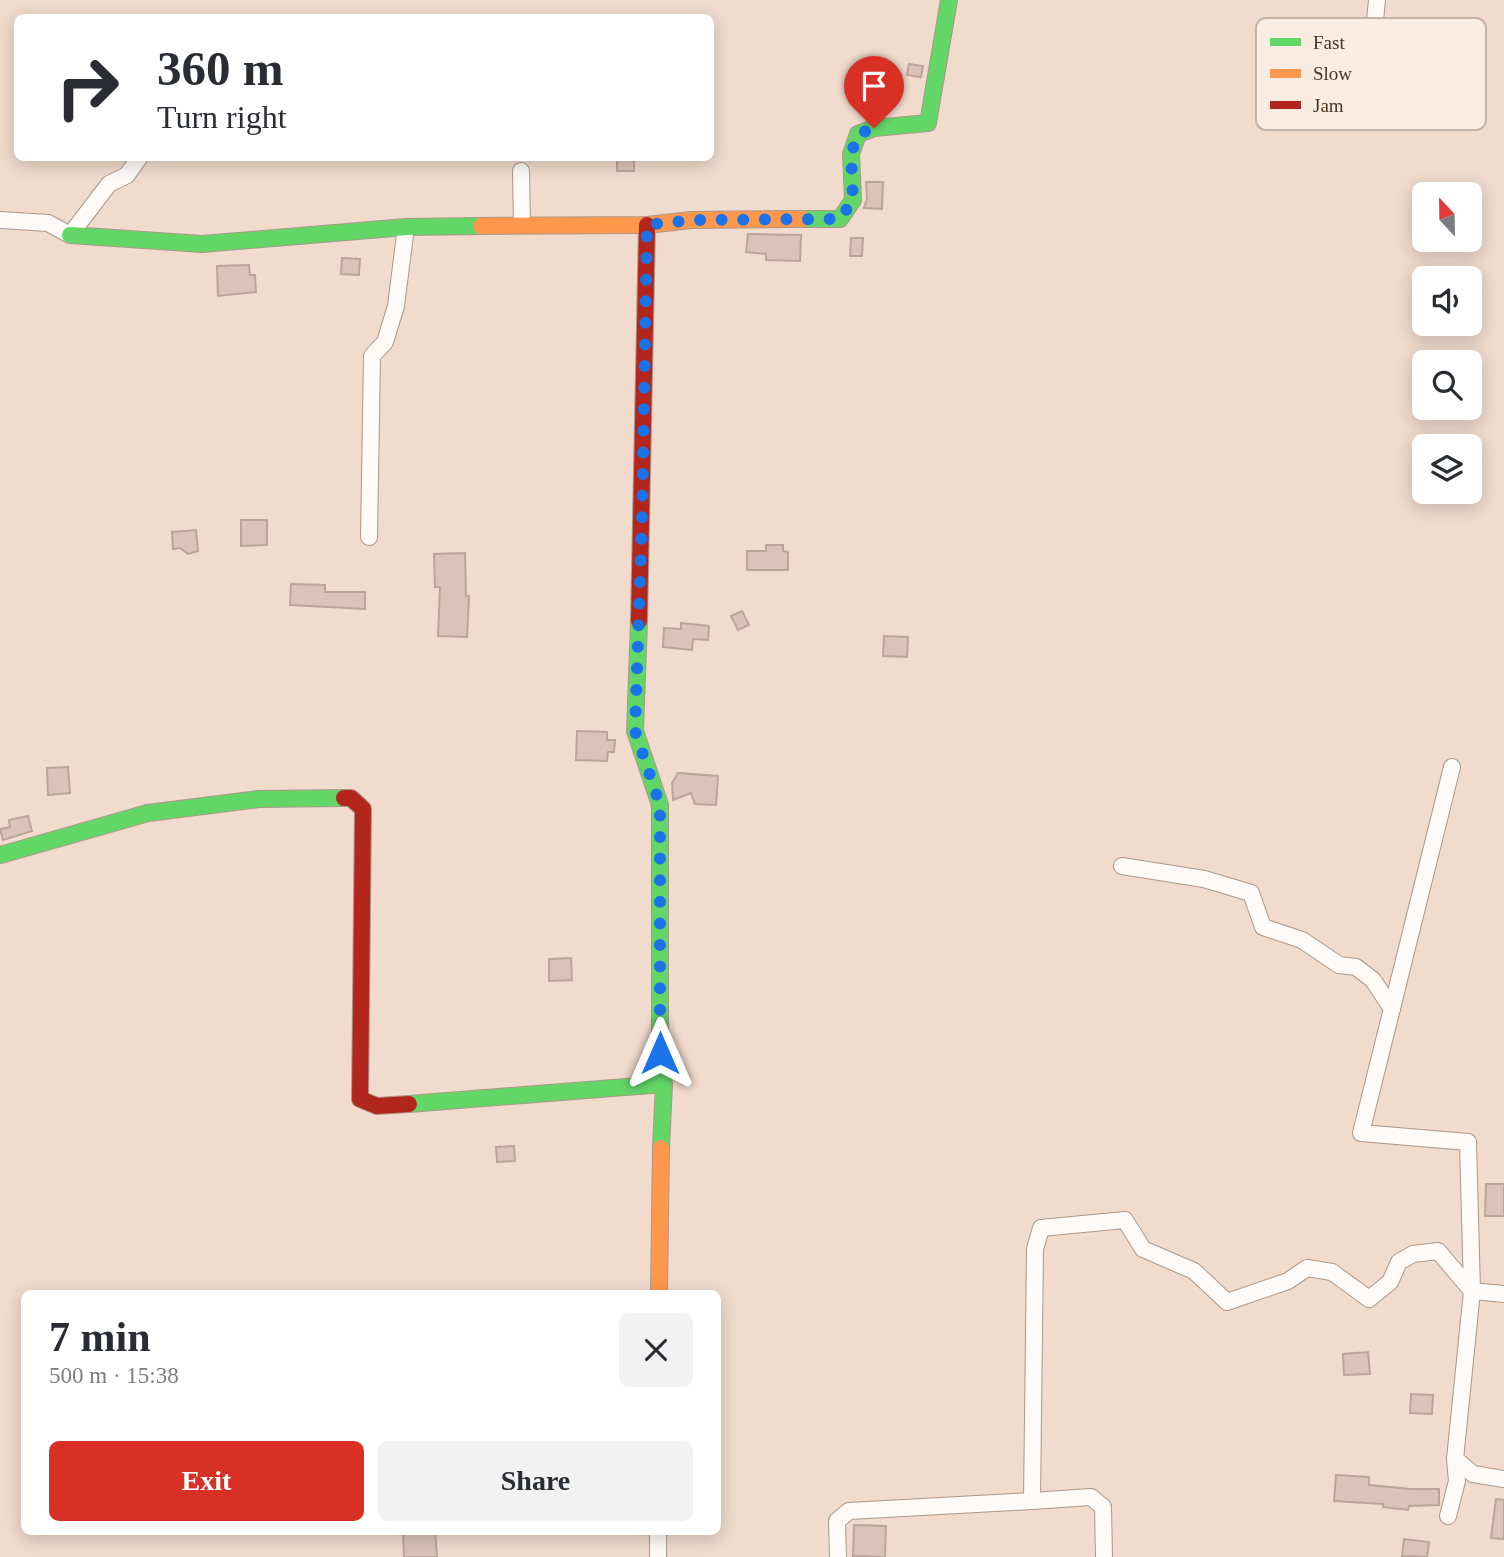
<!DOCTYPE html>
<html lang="en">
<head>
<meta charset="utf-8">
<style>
  :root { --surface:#fff; --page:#f2f2f3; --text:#2b2b33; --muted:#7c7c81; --accent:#d93025 }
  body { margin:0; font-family:Georgia,serif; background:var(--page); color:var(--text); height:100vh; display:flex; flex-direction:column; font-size:26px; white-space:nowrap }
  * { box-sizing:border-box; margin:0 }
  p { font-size:23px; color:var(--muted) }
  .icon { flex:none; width:38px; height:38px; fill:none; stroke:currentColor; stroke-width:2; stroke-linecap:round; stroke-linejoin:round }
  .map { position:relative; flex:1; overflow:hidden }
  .sheet { position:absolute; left:21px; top:1290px; width:700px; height:245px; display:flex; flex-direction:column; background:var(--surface); border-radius:10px; box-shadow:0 4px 18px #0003 }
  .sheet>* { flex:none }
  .banner { position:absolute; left:14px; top:14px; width:700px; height:147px; border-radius:10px; box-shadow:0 4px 18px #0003; background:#fff; color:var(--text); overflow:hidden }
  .needle { width:46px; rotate:338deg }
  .controls { position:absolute; left:1412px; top:182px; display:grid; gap:14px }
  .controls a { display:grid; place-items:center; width:70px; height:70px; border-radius:10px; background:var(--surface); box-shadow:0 4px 18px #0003; font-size:35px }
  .pin { position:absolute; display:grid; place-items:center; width:60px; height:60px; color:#fff; margin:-72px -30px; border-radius:50% 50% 50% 0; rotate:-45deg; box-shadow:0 0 7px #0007 }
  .pin .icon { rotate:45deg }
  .me { position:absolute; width:77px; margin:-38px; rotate:0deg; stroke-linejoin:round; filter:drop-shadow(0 0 5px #0008) }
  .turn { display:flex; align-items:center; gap:24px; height:147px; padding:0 28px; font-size:32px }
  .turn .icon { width:91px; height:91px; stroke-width:2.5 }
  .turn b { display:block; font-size:49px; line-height:60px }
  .round { display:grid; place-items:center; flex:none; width:74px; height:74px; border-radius:10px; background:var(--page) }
  .summary { display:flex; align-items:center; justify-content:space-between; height:119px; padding:0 28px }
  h1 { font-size:42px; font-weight:700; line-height:52px }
  .action { display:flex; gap:14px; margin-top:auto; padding:14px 28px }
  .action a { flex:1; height:80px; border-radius:10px; background:var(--accent); color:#fff; font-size:28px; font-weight:700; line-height:80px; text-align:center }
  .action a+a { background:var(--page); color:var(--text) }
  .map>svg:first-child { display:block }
</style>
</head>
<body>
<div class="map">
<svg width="1504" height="1557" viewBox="0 0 1504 1557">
  <rect width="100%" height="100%" fill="#f0dbcc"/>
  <!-- building -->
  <g fill="#dcc3b7" stroke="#bba59a" stroke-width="2">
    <polygon points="909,64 923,66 921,77 907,75"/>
    <polygon points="878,95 878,111 859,111 859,96"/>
    <rect x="617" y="158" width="17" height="13"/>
    <polygon points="866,182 883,182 882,209 864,208 867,199"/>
    <polygon points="748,234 801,235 800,261 766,260 766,254 746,252"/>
    <polygon points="851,238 863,238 862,256 850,256"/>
    <polygon points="342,258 360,259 359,275 341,274"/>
    <polygon points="249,265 250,275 255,275 256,292 218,296 217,266"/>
    <polygon points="241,520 267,520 267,545 241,546"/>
    <polygon points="196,530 198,551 188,554 180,548 173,549 172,532"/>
    <polygon points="766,545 783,545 783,551 788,552 788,570 747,570 747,551 766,551"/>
    <polygon points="465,553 466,596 469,596 467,637 438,636 440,587 435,587 434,554"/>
    <polygon points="291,584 325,585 325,592 365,592 365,609 290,605"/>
    <polygon points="742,611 749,625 738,630 731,616"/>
    <polygon points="681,623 709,626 708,640 693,639 692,650 663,647 664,628 681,629"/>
    <polygon points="884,636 908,637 907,657 883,656"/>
    <polygon points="577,731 607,732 607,740 615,740 614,752 608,752 607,761 576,760"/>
    <polygon points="68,767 70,793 48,795 47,768"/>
    <polygon points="678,773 718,776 716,805 695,804 691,793 673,800 672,783"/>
    <polygon points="28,816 32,831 3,840 0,829 10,827 9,820"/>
    <polygon points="571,958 572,980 549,981 549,959"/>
    <polygon points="514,1146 515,1161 497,1162 496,1147"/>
    <polygon points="1486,1184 1504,1184 1504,1216 1485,1216"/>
    <polygon points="1368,1352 1370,1374 1344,1375 1343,1354"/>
    <polygon points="1411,1394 1433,1395 1432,1414 1410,1413"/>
    <polygon points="1336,1475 1369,1477 1369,1485 1411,1489 1439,1489 1439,1505 1409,1506 1408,1510 1383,1507 1383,1504 1334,1501"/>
    <polygon points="1496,1499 1504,1500 1504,1539 1491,1538"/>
    <polygon points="854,1525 886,1526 885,1557 853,1556"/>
    <polygon points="435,1531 437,1557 404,1557 403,1533"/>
    <polygon points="1404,1539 1429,1542 1427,1557 1402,1556"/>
  </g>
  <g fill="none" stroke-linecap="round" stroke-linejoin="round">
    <defs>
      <g id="street">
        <polyline points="1366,113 1377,0"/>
        <polyline points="521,171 522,225"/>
        <polyline points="0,220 48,223 70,235 109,184 127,175 139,158"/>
        <polyline points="369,537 372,356 385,342 396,306 406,227"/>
        <polyline points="1452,767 1361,1133 1468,1142 1472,1291 1455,1459 1473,1474 1504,1479"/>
        <polyline points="1122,866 1204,879 1251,893 1263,927 1302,940 1339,965 1356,967 1373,980 1392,1009"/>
        <polyline points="1448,1516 1457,1481 1455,1459"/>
        <polyline points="658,1557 658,1531"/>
        <polyline points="838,1557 837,1521 849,1511 1032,1501"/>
        <polyline points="1104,1557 1103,1507 1091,1497 1032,1501 1035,1249 1041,1228 1125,1220 1143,1249 1194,1271 1227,1302 1288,1281 1307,1268 1332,1272 1369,1299 1390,1282 1399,1262 1413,1254 1438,1251 1472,1291 1504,1294"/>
      </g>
      <g id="fast">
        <polyline points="803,219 840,219 853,200 851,154 858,134 874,128 928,123 949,0"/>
        <polyline points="70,235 202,244 406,227 481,226"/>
        <polyline points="639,621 635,731 660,805 660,1053 664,1084 661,1148"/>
        <polyline points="0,855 148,813 259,799 344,798"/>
        <polyline points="409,1104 664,1084"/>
      </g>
      <g id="slow">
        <polyline points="481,226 647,225 691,220 803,219"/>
        <polyline points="659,1293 661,1148"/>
      </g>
      <g id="jam">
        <polyline points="639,621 647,225"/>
        <polyline points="344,798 351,798 363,809 360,1099 377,1106 409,1104"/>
      </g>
    </defs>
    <!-- street casing -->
    <use href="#street" stroke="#ac9888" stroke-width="18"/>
    <!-- fast casing -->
    <use href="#fast" stroke="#ac9888" stroke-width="18"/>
    <!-- slow casing -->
    <use href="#slow" stroke="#ac9888" stroke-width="18"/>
    <!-- jam casing -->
    <use href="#jam" stroke="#ac9888" stroke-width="18"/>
    <!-- street -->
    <use href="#street" stroke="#fdfaf7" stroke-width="16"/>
    <!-- fast -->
    <use href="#fast" stroke="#63d668" stroke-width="16"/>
    <!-- slow -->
    <use href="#slow" stroke="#ff974d" stroke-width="16"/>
    <!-- jam -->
    <use href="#jam" stroke="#b3261e" stroke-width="16"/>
  </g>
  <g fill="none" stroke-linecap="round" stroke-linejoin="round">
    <!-- route -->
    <polyline stroke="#1a73e8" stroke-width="12" stroke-dasharray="0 21.6" points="660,1053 660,805 635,731 642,520 647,225 691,220 840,219 853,200 851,154 858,134 874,128"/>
  </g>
  <!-- legend -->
  <rect x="1256" y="18" width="230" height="112" rx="10" fill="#f9ece3" stroke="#c4b4a8" stroke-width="2"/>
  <rect x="1270" y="38" width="31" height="8" fill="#63d668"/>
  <rect x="1270" y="69" width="31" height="9" fill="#ff974d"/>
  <rect x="1270" y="101" width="31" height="8" fill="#b3261e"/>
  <g font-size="19" fill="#4a321e">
    <text x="1313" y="49">Fast</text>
    <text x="1313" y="80">Slow</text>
    <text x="1313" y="112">Jam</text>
  </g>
</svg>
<div class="controls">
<a><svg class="needle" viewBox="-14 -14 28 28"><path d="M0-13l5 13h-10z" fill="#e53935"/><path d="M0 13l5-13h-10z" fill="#7c7c81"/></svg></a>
<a><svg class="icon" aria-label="sound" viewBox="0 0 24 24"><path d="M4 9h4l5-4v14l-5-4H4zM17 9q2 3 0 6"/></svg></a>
<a><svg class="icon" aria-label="search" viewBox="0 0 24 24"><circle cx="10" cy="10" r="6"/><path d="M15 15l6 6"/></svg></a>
<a><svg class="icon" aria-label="layers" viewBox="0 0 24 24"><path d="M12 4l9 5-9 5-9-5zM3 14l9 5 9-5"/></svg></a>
</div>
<div class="pin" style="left:874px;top:128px;background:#d93025"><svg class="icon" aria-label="arrive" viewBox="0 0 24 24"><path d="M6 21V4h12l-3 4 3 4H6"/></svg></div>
<svg class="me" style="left:660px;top:1053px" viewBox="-20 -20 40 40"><path d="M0-17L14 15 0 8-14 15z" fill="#1a73e8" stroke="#fff" stroke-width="4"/></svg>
<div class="banner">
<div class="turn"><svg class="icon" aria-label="right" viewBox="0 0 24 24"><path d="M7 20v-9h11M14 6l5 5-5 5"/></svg><div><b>360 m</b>Turn right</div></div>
</div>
<section class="sheet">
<div class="summary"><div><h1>7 min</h1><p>500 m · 15:38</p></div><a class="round"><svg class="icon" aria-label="close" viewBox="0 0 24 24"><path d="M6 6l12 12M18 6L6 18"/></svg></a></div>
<div class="action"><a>Exit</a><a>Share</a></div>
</section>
</div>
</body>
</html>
